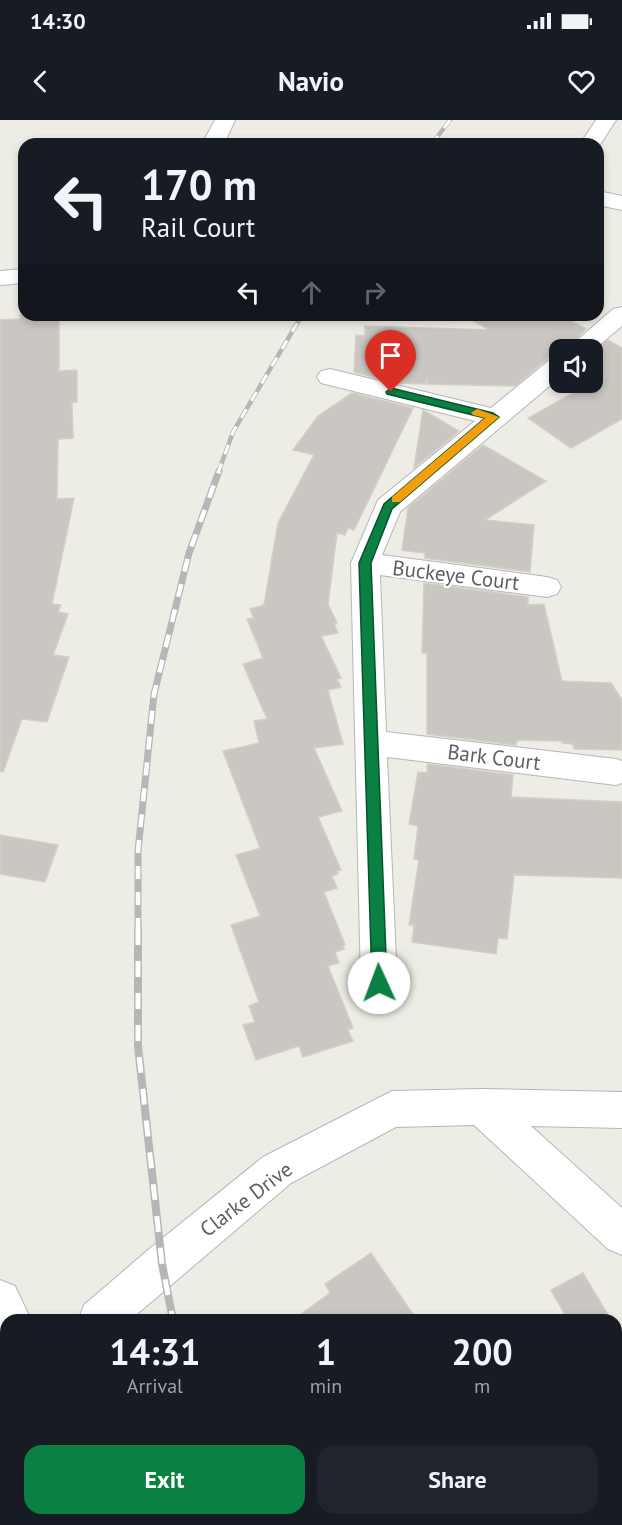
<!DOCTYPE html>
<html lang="en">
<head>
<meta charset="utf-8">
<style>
  :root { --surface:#171b24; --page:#20242c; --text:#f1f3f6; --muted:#9ea1a6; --accent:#0b8043 }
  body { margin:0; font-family:"PT Sans",sans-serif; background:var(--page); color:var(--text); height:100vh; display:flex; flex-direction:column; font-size:22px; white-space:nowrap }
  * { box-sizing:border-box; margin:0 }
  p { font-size:20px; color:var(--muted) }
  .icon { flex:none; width:33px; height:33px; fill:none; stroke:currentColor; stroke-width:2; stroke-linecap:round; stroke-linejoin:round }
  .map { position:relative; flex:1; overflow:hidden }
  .side { position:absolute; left:0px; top:1194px; width:622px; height:212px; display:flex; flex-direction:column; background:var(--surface); border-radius:18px 18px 0 0; box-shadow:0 3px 9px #0003 }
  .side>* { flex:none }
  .guide { position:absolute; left:18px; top:18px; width:586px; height:183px; border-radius:18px; box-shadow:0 3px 9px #0003; background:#171b24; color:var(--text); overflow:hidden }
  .buttons { position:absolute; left:549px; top:219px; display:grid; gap:12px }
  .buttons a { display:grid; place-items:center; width:54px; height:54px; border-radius:12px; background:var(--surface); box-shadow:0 3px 9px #0003; font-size:30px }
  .pin { position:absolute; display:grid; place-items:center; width:51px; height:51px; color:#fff; margin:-62px -26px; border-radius:50% 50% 50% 0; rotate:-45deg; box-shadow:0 0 6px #0007 }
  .pin .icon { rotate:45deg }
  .me { position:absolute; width:66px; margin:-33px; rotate:358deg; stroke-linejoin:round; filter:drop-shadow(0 0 4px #0008) }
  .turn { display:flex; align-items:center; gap:21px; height:126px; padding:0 24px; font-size:27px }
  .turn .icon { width:78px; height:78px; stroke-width:2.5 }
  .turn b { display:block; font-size:42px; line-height:51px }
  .lanes { display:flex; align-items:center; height:57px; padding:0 24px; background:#0003; justify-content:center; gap:30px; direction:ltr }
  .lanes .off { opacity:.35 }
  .eta { display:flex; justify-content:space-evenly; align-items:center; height:102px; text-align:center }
  .eta b { font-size:36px; font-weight:600; line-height:42px }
  .cta { display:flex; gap:12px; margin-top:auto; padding:12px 24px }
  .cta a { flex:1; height:69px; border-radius:18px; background:var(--accent); color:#fff; font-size:24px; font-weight:600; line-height:69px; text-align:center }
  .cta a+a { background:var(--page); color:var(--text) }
  .status { display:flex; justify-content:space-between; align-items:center; height:42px; padding:0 30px; background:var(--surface); direction:ltr }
  .status svg { height:16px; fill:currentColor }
  header { display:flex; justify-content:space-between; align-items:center; height:78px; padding:0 24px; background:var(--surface); font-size:27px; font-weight:600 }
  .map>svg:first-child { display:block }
</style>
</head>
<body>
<div class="status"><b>14:30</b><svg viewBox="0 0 49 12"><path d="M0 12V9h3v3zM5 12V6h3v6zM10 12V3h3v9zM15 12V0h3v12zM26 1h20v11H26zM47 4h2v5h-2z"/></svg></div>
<header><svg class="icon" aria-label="back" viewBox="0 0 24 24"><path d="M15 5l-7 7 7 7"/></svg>Navio<svg class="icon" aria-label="heart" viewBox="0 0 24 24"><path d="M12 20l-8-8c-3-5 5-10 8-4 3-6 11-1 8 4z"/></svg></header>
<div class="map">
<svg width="622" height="1405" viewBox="0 0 622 1405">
  <rect width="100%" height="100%" fill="#eeede5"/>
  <!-- building -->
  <g fill="#cac7c2" stroke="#d3cfc3" stroke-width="1.5">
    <polygon points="20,195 59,195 59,251 77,250 77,282 72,282 73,318 58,319 58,321 57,379 74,378 52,484 61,485 58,492 68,494 53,535 69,537 47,602 22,599 3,652 0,651 0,200 20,199"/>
    <polygon points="463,195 560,195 586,209 564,230 560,230 560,234 550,237 515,266 427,264 427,258 425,264 397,263 354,252 356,215 365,216 365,206 490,210"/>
    <polygon points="608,220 622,228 622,299 571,328 528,298 584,267 552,266 560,260 560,262 592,262 592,233"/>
    <polygon points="352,273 413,288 354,410 348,408 345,415 337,413 328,484 337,503 334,504 338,513 321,516 341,558 337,559 341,567 328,570 343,624 314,628 342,691 318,697 341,750 337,751 338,754 332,756 337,768 324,772 345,825 343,826 344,829 335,832 339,843 328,846 353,908 348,910 353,921 303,937 299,926 256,940 243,905 255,902 249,886 259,882 231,805 260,796 236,735 260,728 223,631 259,623 254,601 267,599 243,544 263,538 247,499 254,498 250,489 264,485 278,403 314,335 293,330 318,296"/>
    <polygon points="423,290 459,311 414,348"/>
    <polygon points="483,325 546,361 485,400 534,405 530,452 425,438 425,433 402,430 408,388"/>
    <polygon points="424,463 528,477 528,485 544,484 562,561 611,563 622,580 622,630 574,629 573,624 562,623 562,621 517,620 516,625 427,614 427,533 422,533"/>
    <polygon points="427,644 513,655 511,677 622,682 622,758 514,755 507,819 498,818 496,834 412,822 414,805 409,805 419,740 414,739 418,706 409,704 418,652 427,653"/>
    <polygon points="0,715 58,725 45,762 0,754"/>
    <polygon points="371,1133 417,1200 293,1200 330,1173 325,1164"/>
    <polygon points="583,1153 611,1200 568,1200 551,1170"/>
  </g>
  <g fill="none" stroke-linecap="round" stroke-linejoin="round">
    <defs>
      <g id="minor">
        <polygon points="215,0 235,0 224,24 202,24"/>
        <polygon points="596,0 616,0 598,28 598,24 580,24"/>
        <polygon points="598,71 622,76 622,90 598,85"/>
        <polygon points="24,149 24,163 0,165 0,151"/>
        <polygon points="622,187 622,206 592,231 566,230 613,189"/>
        <polygon points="560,236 560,257 400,392 382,435 547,457 557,460 561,467 557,474 547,477 380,455 386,612 616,639 622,641 622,663 616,665 387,637 397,863 392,874 379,879 366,874 361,863 351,443 378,380 475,301 321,263 317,257 321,251 330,249 491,288 551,239"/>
        <polygon points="482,969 622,972 622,1008 531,1006 622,1088 622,1135 608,1129 474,1005 396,1007 291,1063 130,1200 78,1200 84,1185 148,1130 263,1037 392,971"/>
        <polygon points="0,1160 15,1166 31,1200 6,1200 6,1219 0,1217"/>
        <polygon points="6,1244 6,1287 0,1289 0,1246"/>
        <polygon points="28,1400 73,1400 75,1405 29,1405"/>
      </g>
    </defs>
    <!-- minor casing -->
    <use href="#minor" stroke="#b5b6bb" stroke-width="2"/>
    <!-- minor -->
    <use href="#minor" fill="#fff" fill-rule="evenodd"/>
    <defs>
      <g id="rail-far2">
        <polyline points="432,24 450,0"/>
        <polyline points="218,353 233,312 302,195"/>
      </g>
      <polyline id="rail-far1" points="138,811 138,731 154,574 189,433 219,351"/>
      <g id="rail">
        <polyline points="138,809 138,926 162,1144 173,1200"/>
        <polyline points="210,1400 212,1405"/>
      </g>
    </defs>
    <!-- rail-far2 casing -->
    <use href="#rail-far2" stroke="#b5b6b6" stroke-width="4.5"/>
    <!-- rail-far1 casing -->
    <use href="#rail-far1" stroke="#b5b6b6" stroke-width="7"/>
    <!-- rail casing -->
    <use href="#rail" stroke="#b5b6b6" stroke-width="8"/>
    <!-- rail-far2 -->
    <use href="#rail-far2" stroke="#fff" stroke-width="3" stroke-dasharray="10" stroke-linecap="butt"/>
    <!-- rail-far1 -->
    <use href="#rail-far1" stroke="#fff" stroke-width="4.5" stroke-dasharray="13" stroke-linecap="butt"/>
    <!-- rail -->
    <use href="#rail" stroke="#fff" stroke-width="5" stroke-dasharray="16" stroke-linecap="butt"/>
  </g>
  <!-- route -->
  <polygon fill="#0b8043" stroke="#07532c" stroke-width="1.5" points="391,268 493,293 499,297 392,389 371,443 387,863 384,868 379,870 374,868 372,863 359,443 384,384 485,298 387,274 386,272"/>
  <!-- slow -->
  <polygon fill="#f59e0b" points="477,289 499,297 400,382 392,382 392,377 485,298 473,295 471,293"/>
  <g text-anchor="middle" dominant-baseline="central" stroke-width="4.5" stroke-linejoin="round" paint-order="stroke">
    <!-- street labels -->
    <g font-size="21" fill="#5d5f65" stroke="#fff">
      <text transform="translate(456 455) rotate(7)">Buckeye Court</text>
      <text transform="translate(494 637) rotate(7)">Bark Court</text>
      <text transform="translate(246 1079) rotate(-37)">Clarke Drive</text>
    </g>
  </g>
</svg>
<div class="buttons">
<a><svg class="icon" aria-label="sound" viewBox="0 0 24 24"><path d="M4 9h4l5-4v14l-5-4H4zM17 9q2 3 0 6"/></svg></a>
</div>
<div class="pin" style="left:391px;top:272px;background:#d93025"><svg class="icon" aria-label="arrive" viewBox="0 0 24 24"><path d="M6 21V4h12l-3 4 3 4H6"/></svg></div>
<svg class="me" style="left:379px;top:863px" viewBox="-20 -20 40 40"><circle r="19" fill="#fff"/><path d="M0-13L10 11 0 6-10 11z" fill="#0b8043"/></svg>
<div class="guide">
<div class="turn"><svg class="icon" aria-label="left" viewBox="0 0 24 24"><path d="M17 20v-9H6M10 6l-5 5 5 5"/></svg><div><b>170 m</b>Rail Court</div></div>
<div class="lanes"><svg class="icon" aria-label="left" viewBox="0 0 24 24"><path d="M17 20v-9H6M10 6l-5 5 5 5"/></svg><svg class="icon off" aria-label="ahead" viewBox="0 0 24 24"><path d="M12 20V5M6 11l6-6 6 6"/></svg><svg class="icon off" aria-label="right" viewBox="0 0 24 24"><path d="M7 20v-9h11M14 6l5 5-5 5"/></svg></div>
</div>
<section class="side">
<div class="eta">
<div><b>14:31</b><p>Arrival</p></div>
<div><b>1</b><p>min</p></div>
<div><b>200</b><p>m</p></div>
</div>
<div class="cta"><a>Exit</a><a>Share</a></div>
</section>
</div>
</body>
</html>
